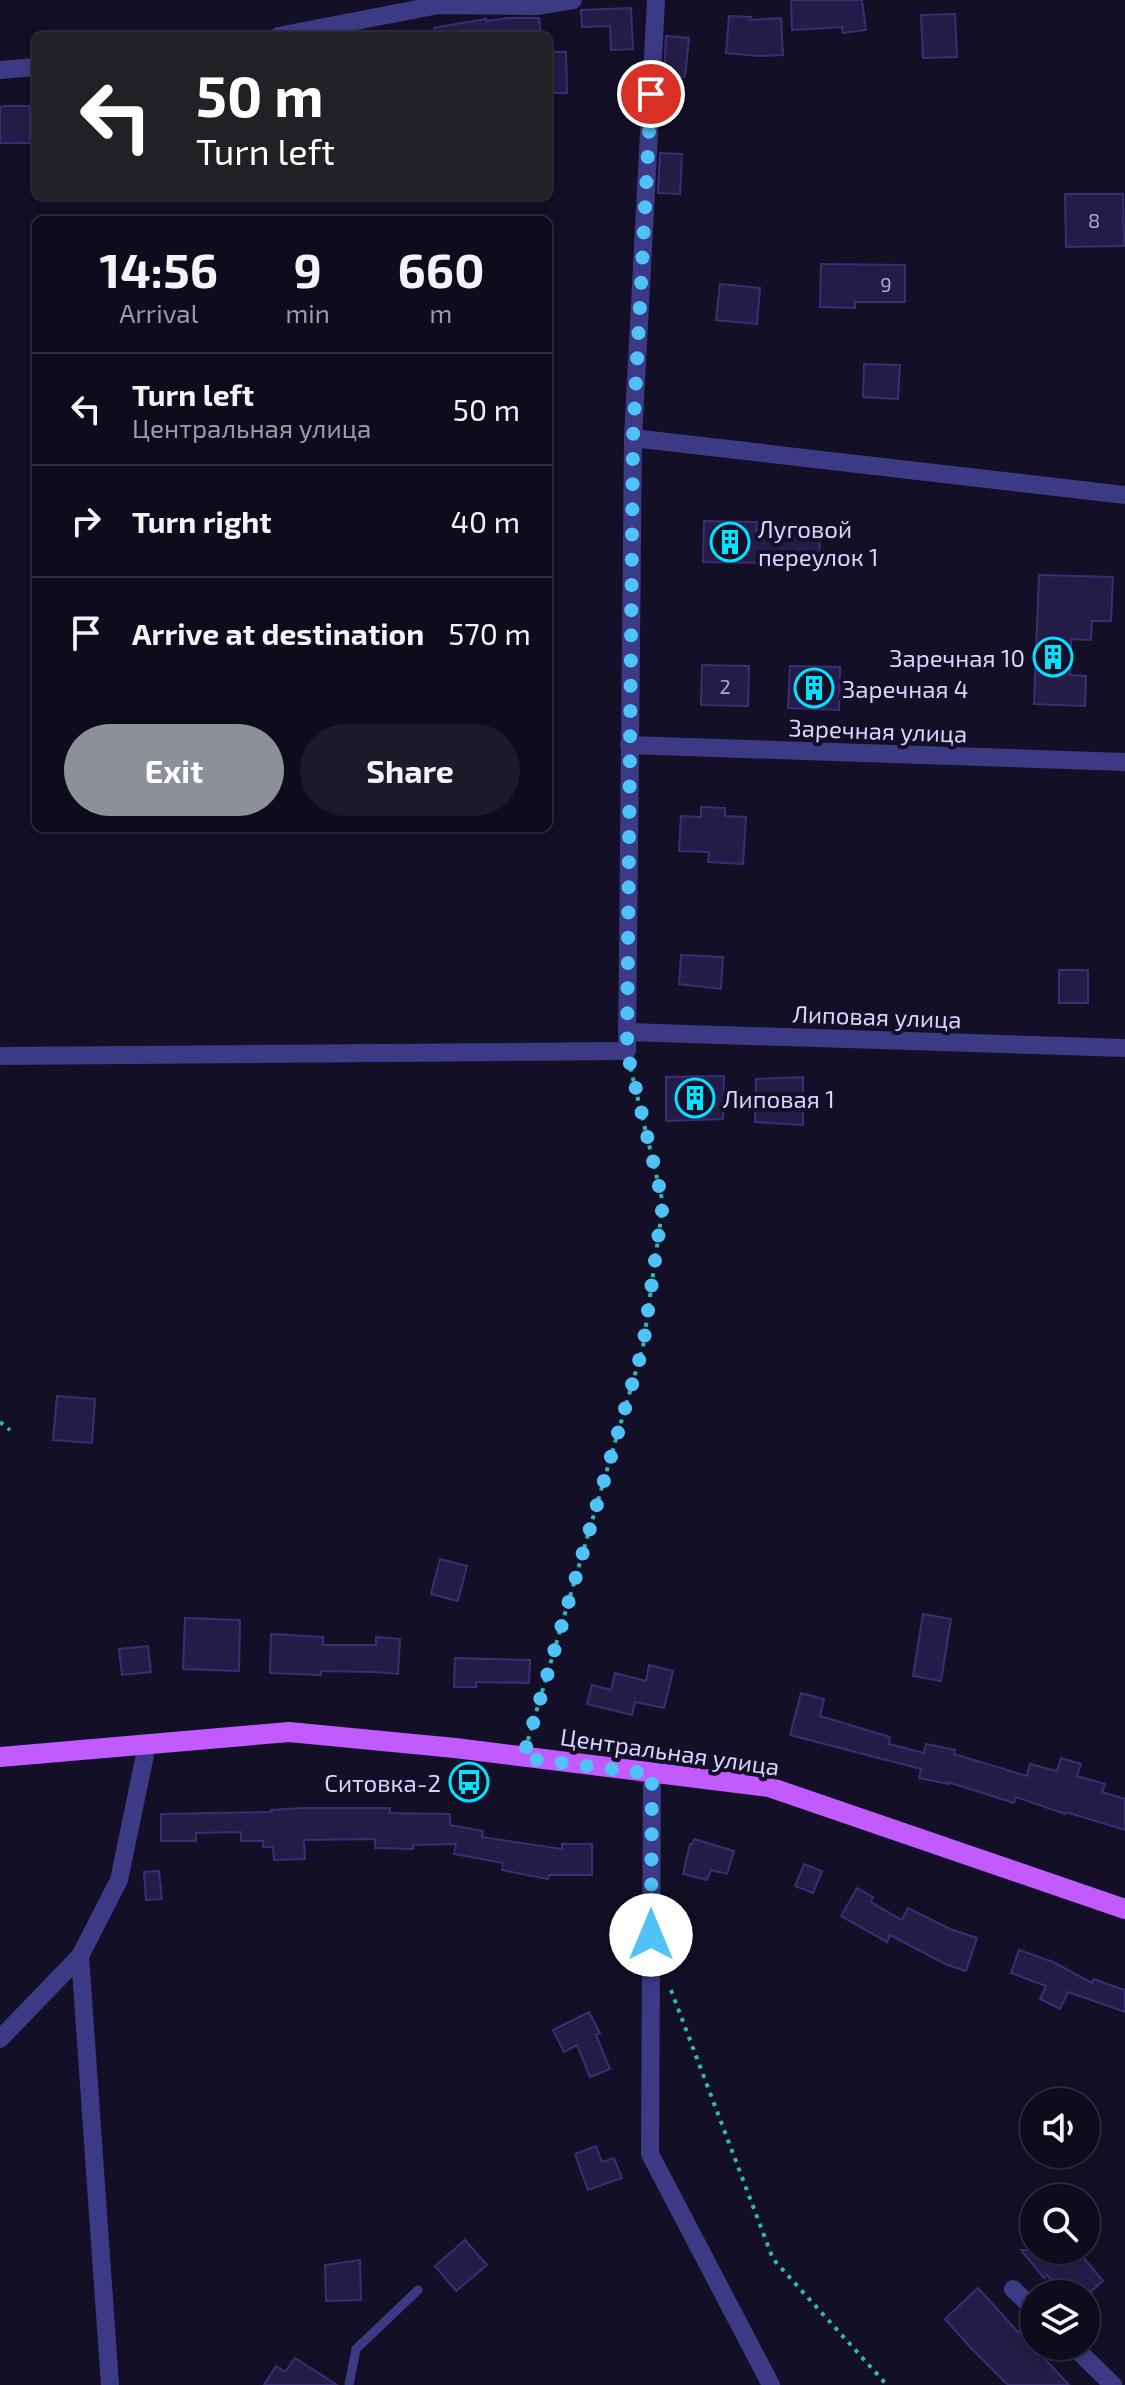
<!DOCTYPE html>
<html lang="en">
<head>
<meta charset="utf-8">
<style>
  :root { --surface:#0e0b1c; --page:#1c1929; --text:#f1f3f6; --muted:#9b9ba3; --line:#2e2b3b; --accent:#8c9099 }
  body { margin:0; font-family:"Exo 2",sans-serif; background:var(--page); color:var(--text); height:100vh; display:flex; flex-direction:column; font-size:30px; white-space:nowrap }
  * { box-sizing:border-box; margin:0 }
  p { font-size:26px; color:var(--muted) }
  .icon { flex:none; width:44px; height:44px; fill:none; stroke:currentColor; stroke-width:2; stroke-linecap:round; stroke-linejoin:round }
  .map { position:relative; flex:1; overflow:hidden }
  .details { position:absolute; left:32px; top:216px; width:520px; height:616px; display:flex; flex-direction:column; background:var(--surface); border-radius:12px; box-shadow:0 4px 12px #0003,0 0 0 2px var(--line) }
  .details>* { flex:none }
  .guide { position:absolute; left:32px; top:32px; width:520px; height:168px; border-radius:12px; box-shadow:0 4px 12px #0003,0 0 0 2px var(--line); background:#202124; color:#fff; overflow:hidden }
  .fabs { position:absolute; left:1020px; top:2088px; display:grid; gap:16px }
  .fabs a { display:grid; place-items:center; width:80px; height:80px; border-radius:50%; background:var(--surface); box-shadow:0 4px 12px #0003,0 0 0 2px var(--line); font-size:40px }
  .pin { position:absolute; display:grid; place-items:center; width:68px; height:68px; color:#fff; margin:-34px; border:4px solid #fff; border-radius:50%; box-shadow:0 2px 8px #0007 }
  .me { position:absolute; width:88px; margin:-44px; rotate:0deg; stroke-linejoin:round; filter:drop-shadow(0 0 6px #0008) }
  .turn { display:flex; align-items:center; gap:28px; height:168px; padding:0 32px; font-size:36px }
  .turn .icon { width:104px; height:104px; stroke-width:2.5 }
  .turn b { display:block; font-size:56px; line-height:68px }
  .eta { display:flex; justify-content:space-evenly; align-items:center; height:136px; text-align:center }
  .eta b { font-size:48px; font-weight:700; line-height:56px }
  .action { display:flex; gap:16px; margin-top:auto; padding:16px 32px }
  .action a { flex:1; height:92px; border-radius:48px; background:var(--accent); color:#fff; font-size:32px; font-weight:700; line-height:92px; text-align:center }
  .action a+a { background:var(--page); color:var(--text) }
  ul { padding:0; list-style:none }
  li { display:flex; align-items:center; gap:24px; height:112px; padding:0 32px; border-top:2px solid var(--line) }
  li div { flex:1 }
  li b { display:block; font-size:30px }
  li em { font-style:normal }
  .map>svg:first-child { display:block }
</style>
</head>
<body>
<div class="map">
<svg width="1125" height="2385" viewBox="0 0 1125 2385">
  <rect width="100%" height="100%" fill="#130f26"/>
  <!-- building -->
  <g fill="#241b47" stroke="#3b2d73" stroke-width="2">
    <polygon points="791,0 862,0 866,30 843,33 842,27 792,30"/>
    <polygon points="631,8 633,49 611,50 610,26 582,27 581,10"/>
    <polygon points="955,14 957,57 923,58 921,15"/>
    <polygon points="729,16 751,17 750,20 781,18 783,55 759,56 726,53"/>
    <polygon points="509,18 539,18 541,36 435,36 434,28 444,26 486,19 486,21"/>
    <polygon points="666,36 689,38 685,77 664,75"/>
    <polygon points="548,52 566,52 567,93 548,93"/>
    <polygon points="5,106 30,106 30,143 0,143 0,107"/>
    <polygon points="660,153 682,154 680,194 658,193"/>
    <polygon points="1065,194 1123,194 1124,246 1066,247"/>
    <polygon points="821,264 905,265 905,302 855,302 855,308 820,307"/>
    <polygon points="720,284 760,288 757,324 716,320"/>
    <polygon points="864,364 900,365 898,399 863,397"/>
    <polygon points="704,521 757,522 756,530 820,530 819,567 778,567 778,563 703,562"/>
    <polygon points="1039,575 1113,577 1111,621 1092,621 1091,640 1071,639 1070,675 1086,676 1085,706 1034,704"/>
    <polygon points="702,665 749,666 748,706 701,705"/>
    <polygon points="790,666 840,667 839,710 788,708"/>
    <polygon points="701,807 725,808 725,816 746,817 743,864 708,862 709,852 679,851 681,816 701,817"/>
    <polygon points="681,955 723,957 721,989 679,984"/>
    <rect x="1059" y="970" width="29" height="33"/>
    <polygon points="724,1076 723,1119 666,1121 666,1077"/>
    <polygon points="803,1077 803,1125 755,1122 756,1079"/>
    <polygon points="57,1396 95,1399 92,1443 53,1440"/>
    <polygon points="440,1559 467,1566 458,1601 431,1594"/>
    <polygon points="923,1614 951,1619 941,1681 913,1676"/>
    <polygon points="185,1618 240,1620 239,1671 183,1669"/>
    <polygon points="271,1634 323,1637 323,1645 376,1645 376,1637 400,1639 398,1674 374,1672 321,1671 321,1675 270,1673"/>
    <polygon points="148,1646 151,1672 122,1675 119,1649"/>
    <polygon points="455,1658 530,1660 529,1683 476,1682 476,1687 454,1687"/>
    <polygon points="649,1665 673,1671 664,1708 635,1702 632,1715 587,1704 592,1685 611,1690 615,1673 646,1681"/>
    <polygon points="801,1693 824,1699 820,1716 890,1737 889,1744 924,1753 926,1744 955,1750 954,1754 1027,1776 1030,1764 1057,1771 1061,1758 1081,1764 1077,1776 1105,1784 1102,1792 1125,1799 1125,1830 1066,1812 1065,1814 1016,1797 1014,1803 948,1782 948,1784 919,1778 921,1769 790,1735"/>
    <polygon points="303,1808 390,1808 390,1813 450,1814 450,1825 483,1831 482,1837 562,1849 562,1844 592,1844 592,1875 549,1875 548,1879 502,1870 503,1863 454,1854 456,1844 413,1845 413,1849 375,1848 375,1839 304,1840 305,1859 274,1860 273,1847 263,1847 263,1841 241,1841 241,1832 196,1833 196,1841 161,1841 161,1814 272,1812 271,1810"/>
    <polygon points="694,1839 734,1851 727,1874 711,1870 707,1880 683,1874 690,1844 692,1844"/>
    <polygon points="804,1864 822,1871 813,1893 795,1886"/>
    <polygon points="159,1871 162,1899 146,1900 144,1872"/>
    <polygon points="857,1888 873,1897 871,1902 902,1920 908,1908 950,1929 977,1938 966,1971 945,1964 890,1935 887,1942 841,1916"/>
    <polygon points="1019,1950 1053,1962 1092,1983 1093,1979 1125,1990 1125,2012 1068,1992 1060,2009 1040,1999 1046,1986 1011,1973"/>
    <polygon points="589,2012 600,2033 596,2035 610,2069 590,2077 577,2045 564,2052 553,2030"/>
    <polygon points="596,2146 602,2162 614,2158 622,2178 588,2190 575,2154"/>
    <polygon points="465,2240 487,2265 456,2291 435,2266"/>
    <polygon points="1021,2250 1072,2250 1080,2260 1083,2257 1103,2281 1088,2294 1063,2294 1047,2275 1044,2278"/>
    <polygon points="360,2260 361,2300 326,2301 325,2265"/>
    <polygon points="978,2288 1018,2332 1020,2330 1045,2355 1043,2357 1069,2385 1008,2385 971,2348 945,2319"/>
    <polygon points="295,2358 337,2385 264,2385 276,2366 285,2372"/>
  </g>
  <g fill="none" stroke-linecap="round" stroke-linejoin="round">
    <!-- path -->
    <g stroke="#2fb8b0" stroke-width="4" stroke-dasharray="4 6" stroke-linecap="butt">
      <polyline points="0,1422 10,1430"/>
      <polyline points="528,1740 643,1347 663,1203 630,1066"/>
      <polyline points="671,1990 773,2259 887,2385"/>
    </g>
    <!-- lane -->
    <polyline stroke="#3d3a85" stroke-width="9" points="349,2385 356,2349 418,2290"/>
    <!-- street -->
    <g stroke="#3d3a85" stroke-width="18">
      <polyline points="278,36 439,5 537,6 573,0"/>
      <polyline points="0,70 36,67"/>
      <polyline points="633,438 1125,495"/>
      <polyline points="629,745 1125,762"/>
      <polyline points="627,1032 1125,1048"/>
      <polyline points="0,1056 627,1051 633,438 656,0"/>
      <polyline points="652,1774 650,2154 771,2385"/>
      <polyline points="80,1956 110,2385"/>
      <polyline points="0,2039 80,1956 119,1880 147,1745"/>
      <polyline points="1013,2289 1034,2309"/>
      <polyline points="1073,2346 1113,2385"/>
    </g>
    <!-- primary -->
    <polyline stroke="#c25bff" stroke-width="20" points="0,1757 289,1732 455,1748 769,1787 1125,1909"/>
  </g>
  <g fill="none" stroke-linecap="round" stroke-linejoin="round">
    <!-- route -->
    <polyline stroke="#4fc3f7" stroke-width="14" stroke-dasharray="0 25.2" points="651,1935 652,1774 523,1758 643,1347 663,1203 627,1051 633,438 651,94"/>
  </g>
  <!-- icons -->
  <defs>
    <symbol id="building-ring" viewBox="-11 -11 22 22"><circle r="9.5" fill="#130f26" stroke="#00e5ff" stroke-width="1.5"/><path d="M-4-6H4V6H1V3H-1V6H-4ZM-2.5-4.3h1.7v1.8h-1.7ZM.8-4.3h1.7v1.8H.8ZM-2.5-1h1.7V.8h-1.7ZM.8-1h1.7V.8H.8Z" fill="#00e5ff"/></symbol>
    <symbol id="bus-ring" viewBox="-11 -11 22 22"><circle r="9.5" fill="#130f26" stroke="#00e5ff" stroke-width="1.5"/><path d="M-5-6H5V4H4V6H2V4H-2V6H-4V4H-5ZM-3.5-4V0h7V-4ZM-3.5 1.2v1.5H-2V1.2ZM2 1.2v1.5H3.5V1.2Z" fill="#00e5ff"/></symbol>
  </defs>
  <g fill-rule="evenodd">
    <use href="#building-ring" x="708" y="520" width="44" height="44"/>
    <use href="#building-ring" x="1031" y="635" width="44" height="44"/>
    <use href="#building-ring" x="792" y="666" width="44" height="44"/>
    <use href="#building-ring" x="673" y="1076" width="44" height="44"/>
    <use href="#bus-ring" x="447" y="1760" width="44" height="44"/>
  </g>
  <g text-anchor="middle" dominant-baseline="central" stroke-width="8" stroke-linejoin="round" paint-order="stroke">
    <!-- number labels -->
    <g font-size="20" fill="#aca6d1">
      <text x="1094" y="220">8</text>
      <text x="886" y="284">9</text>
      <text x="725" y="686">2</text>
    </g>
    <!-- poi labels -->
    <g font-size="24" fill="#d9d4ff" stroke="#130f26" text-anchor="start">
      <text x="758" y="528">Луговой<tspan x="758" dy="28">переулок 1</tspan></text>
      <text x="1025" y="657" text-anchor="end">Заречная 10</text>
      <text x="842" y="688">Заречная 4</text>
      <text x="723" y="1098">Липовая 1</text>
      <text x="441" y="1782" text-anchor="end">Ситовка-2</text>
    </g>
    <!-- street labels -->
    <g font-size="24" fill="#d9d4ff" stroke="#130f26">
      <text transform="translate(878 730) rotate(2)">Заречная улица</text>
      <text transform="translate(877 1016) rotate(2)">Липовая улица</text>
      <text transform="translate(670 1751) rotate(8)">Центральная улица</text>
    </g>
  </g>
</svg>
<div class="fabs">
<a><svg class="icon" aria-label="sound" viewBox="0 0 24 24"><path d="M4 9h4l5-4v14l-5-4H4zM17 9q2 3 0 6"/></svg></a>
<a><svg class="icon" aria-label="search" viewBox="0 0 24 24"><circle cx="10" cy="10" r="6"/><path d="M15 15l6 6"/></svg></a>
<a><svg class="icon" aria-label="layers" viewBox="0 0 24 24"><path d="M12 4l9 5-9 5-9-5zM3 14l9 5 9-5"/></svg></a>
</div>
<div class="pin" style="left:651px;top:94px;background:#d93025"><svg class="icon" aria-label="arrive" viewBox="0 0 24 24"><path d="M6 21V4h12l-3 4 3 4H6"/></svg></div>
<svg class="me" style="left:651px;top:1935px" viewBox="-20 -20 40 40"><circle r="19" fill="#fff"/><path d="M0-13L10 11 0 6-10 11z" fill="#4fc3f7"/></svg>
<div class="guide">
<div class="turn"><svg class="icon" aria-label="left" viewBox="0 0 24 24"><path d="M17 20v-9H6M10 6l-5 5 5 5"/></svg><div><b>50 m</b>Turn left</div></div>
</div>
<section class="details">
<div class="eta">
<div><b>14:56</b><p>Arrival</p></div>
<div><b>9</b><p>min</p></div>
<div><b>660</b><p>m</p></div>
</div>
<ul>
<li><svg class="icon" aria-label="left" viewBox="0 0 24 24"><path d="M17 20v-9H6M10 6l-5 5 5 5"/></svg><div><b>Turn left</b><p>Центральная улица</p></div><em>50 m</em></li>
<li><svg class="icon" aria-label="right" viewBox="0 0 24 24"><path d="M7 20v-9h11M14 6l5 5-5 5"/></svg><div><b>Turn right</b></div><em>40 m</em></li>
<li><svg class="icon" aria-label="arrive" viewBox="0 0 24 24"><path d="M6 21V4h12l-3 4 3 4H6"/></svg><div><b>Arrive at destination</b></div><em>570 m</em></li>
</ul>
<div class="action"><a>Exit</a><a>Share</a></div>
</section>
</div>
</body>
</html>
